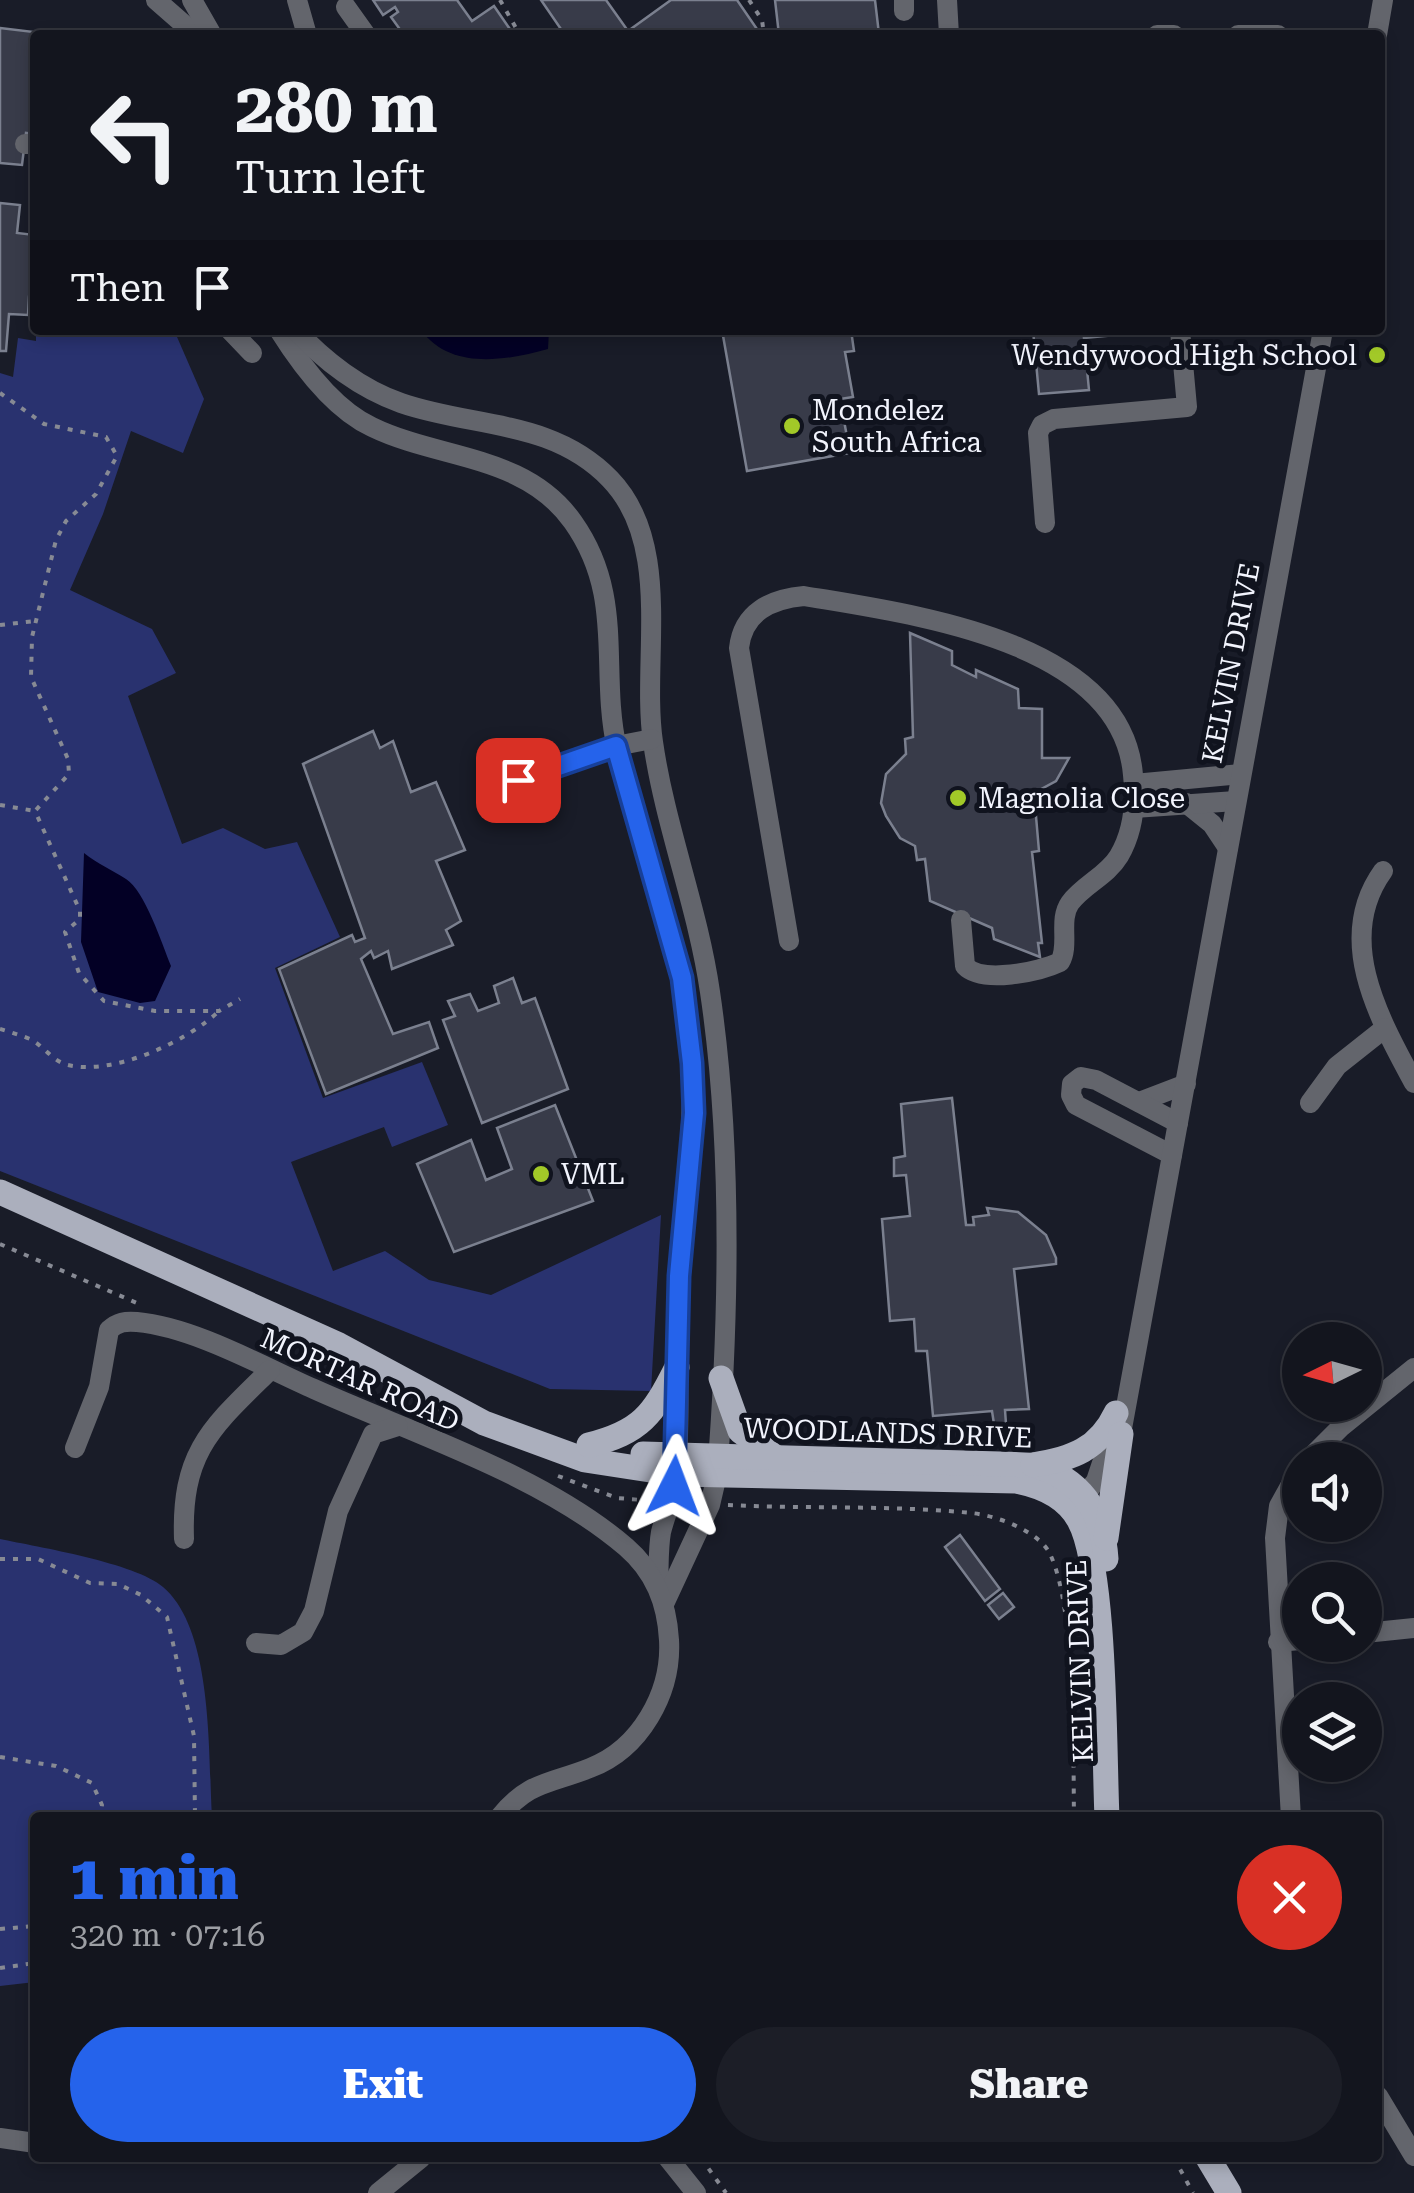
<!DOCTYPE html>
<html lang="en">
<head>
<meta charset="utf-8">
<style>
  :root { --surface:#13151e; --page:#1c1e27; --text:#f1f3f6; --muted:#9d9fa4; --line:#32343c; --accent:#2563eb }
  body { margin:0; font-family:"Roboto Serif",serif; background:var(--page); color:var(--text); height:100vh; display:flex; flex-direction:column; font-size:38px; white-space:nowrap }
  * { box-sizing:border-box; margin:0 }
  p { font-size:32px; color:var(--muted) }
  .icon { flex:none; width:55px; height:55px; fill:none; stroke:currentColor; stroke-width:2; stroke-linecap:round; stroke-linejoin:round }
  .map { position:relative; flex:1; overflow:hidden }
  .drawer { position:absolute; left:30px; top:1812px; width:1352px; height:350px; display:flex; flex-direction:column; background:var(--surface); border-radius:10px; box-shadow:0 5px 15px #0003,0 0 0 2px var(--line) }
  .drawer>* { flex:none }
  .banner { position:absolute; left:30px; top:30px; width:1355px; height:305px; border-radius:10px; box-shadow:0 5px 15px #0003,0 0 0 2px var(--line); background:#13151e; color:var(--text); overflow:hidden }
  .needle { width:65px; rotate:265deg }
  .tools { position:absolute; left:1282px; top:1322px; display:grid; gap:20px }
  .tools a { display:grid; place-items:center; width:100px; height:100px; border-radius:50%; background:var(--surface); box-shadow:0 5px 15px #0003,0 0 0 2px var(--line); font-size:50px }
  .pin { position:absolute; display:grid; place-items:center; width:85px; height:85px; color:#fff; margin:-42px; border-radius:20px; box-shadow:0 5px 15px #0006 }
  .me { position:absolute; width:110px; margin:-55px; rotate:3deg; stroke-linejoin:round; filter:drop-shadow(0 0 8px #0008) }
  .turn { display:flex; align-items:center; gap:35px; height:210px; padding:0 40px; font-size:45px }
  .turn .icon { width:130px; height:130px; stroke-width:2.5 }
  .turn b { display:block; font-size:70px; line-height:85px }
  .then { display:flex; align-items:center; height:95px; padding:0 40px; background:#0003; gap:20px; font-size:38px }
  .round { display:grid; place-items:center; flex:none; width:105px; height:105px; border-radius:52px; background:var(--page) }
  .summary { display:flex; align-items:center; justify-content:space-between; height:170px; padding:0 40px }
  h1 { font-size:60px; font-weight:800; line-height:75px; color:var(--accent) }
  .button { display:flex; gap:20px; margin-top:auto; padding:20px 40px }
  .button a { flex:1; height:115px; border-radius:60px; background:var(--accent); color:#fff; font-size:40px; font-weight:800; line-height:115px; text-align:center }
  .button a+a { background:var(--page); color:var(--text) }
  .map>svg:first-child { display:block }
</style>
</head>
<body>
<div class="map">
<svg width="1414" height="2193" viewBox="0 0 1414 2193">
  <rect width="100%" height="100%" fill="#191c28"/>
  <!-- green -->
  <g fill="#29326f">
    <polygon points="36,330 174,330 204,399 183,453 131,431 103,514 70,590 152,629 176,673 128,696 182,844 223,828 265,849 297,842 340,937 275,968 323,1098 422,1062 448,1125 392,1147 384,1127 291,1162 333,1271 385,1251 429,1280 491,1295 661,1215 651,1391 550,1389 0,1171 0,373 13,377 18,338 36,341"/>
    <path d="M0,1539C38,1547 136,1563 163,1587C214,1630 208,1755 212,1817L35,1818V1982L0,1986Z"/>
  </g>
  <!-- water -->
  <g fill="#030025">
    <path d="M421,330H549L548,349C505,361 450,370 421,330Z"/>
    <path d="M84,853C98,864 112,870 126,879C145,891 162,944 171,966L155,1001L140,1003L98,992L81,942Z"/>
  </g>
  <!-- building -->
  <g fill="#383b49" stroke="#7b808f" stroke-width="2.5">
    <polygon points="373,0 457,0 472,21 494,6 514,35 404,35 391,17 398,12 395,7 383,15"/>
    <polygon points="541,0 606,0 628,31 671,0 737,0 759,32 565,35"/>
    <polygon points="775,0 875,0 879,34 779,35"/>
    <polygon points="0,28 34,32 35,134 26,133 22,165 0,163"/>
    <polygon points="0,203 20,205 17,233 35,235 35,298 29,297 28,315 9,314 6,351 0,351"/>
    <polygon points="722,330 851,330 854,351 845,352 853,397 840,399 850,453 747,471"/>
    <polygon points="1033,330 1136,330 1136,333 1084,338 1089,390 1039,394"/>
    <polygon points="910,633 952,651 952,665 976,677 976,670 1018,689 1019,708 1042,709 1042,758 1069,758 1056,781 1034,793 1039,851 1032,852 1042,943 1038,943 1040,957 994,939 992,928 930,901 925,859 917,860 915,846 900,838 886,816 881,803 886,774 906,754 905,739 913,737"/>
    <polygon points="373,731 380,748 393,741 411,792 436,782 465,850 436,861 461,921 446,930 453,945 392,969 388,951 374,958 371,951 361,959 393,1034 429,1022 438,1048 326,1094 279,969 352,935 355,942 365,938 303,764"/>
    <polygon points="513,978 522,1003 535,998 568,1089 482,1123 443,1020 455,1016 448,1001 470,994 478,1011 499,1003 494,986"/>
    <polygon points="952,1098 966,1225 974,1225 973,1217 989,1215 987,1208 1018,1212 1046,1235 1056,1258 1056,1264 1014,1269 1029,1409 1005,1410 1006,1424 994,1424 992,1411 933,1416 927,1351 916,1351 914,1319 890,1321 882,1219 910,1216 906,1175 894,1176 894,1158 905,1156 901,1104"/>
    <polygon points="555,1105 593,1201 454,1252 417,1164 471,1140 486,1180 512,1169 497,1128"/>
    <polygon points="960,1535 1000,1589 985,1601 945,1547"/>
    <polygon points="1003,1593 1014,1607 999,1619 988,1605"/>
  </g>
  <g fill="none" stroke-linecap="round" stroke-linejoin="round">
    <!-- path -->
    <g stroke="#878a94" stroke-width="4" stroke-dasharray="5 8" stroke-linecap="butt">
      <polyline points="500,0 520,35"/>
      <polyline points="749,0 762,20 764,35"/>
      <polyline points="0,393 44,424 106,437 117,456 96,494 66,521 56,540 32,637 31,677 68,759 69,774 35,811 80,911 80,919 65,932 79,973 104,1001 155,1011 219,1011 240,999"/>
      <polyline points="0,625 35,621"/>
      <polyline points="0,805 35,811"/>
      <path d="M0,1029C10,1032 20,1035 30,1039C44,1046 52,1061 68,1065C113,1076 188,1041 219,1011"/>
      <polyline points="0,1244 137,1303"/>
      <polyline points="558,1476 617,1498 654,1501"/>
      <path d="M728,1505C808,1509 892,1505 971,1513C995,1515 1039,1531 1050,1554C1076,1608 1073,1754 1074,1818"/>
      <polyline points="0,1559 38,1559 90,1583 118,1584 141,1595 167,1617 194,1736 195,1818"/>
      <polyline points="0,1757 56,1766 92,1783 102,1805 100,1818"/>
      <polyline points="0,1929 35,1926"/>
      <polyline points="0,1968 35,1963"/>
      <polyline points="701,2158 726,2193"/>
      <polyline points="1174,2158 1193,2193"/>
    </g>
    <!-- minor -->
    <g stroke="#63656c" stroke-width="20">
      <polyline points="156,0 196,35"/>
      <polyline points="192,0 212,35"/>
      <polyline points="297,0 307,35"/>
      <polyline points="904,0 904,11"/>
      <polyline points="947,0 949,35"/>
      <polyline points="346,7 366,35"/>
      <polyline points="1157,35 1174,35"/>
      <polyline points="1238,35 1278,35"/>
      <polyline points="1377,35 1383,0"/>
      <polyline points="25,144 35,144"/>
      <polyline points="230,330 252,353"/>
      <path d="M279,330C301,365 333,409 372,427C440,460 525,454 573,522C626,597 599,668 617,749C637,842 680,932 689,1027C698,1111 684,1193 679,1276C675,1342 682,1408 676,1473C675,1494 666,1512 661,1532C658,1549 659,1568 658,1585"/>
      <path d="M296,330C324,361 361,389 401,403C473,428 552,419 610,479C674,545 641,660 653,742C665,826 698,908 710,992C733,1147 729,1320 717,1475L710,1505L664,1604"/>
      <polyline points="1045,523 1038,433 1042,425 1054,419 1187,407 1180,330"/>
      <polyline points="1134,784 1241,774"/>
      <polyline points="486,791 616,746 652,739"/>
      <polyline points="1186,803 1212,824 1228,848"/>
      <polyline points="1134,808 1236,801"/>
      <path d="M1383,871C1334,939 1379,1018 1414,1083"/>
      <path d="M789,941L739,648C743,612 771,599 804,596C910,614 1122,640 1133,775C1136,802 1133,832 1119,856C1107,876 1083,885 1070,903C1058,920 1070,945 1060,962C1039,972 982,984 965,966L961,920"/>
      <polyline points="1139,1102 1186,1084"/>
      <polyline points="1310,1103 1337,1066 1385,1028"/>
      <polyline points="1172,1155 1076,1105 1071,1095 1072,1084 1081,1077 1096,1080 1178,1123"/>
      <polyline points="1121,1434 1323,330"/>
      <path d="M75,1448L99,1387L109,1330C118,1322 125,1321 137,1322C193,1327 262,1366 314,1389C414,1434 542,1475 626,1547C655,1572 667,1603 669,1640C672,1693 640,1749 590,1768C550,1784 528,1781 499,1818"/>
      <polyline points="1308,1460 1341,1427 1414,1368"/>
      <polyline points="1074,1508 1096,1481 1112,1433"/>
      <path d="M184,1539C181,1451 212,1427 270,1370"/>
      <polyline points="1365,1633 1414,1628"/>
      <polyline points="1278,1642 1300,1640"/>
      <polyline points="256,1643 281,1645 303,1632 314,1611 338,1511 373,1434 398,1426"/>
      <polyline points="1291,1818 1275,1538 1279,1506 1300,1468"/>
      <polyline points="1378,2096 1414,2156"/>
      <polyline points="0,2138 35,2143"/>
      <polyline points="668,2158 696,2193"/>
      <polyline points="378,2193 421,2158"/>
    </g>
    <!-- major -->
    <g stroke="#abafbd" stroke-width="25">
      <path d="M0,1192L339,1345L484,1423L585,1460L676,1474L1016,1481C1042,1486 1066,1496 1079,1520C1106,1568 1104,1754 1107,1818"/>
      <polyline points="721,1378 740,1431 775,1457"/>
      <path d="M589,1445C641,1432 653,1415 677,1367"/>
      <path d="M643,1454L1033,1465C1080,1478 1103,1511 1106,1559"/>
      <path d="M1033,1465C1072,1459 1099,1449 1116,1413"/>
      <polyline points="1106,1538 1121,1434"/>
      <polyline points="1208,2158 1229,2193"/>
    </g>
  </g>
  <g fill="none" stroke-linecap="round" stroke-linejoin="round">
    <defs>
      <polyline id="route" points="518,780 616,746 682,978 692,1063 694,1113 679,1276 674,1486"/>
    </defs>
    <!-- route casing -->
    <use href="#route" stroke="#184099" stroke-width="25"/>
    <!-- route -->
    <use href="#route" stroke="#2563eb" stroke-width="18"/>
  </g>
  <!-- markers -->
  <g fill="#a2c928" stroke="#10131e" stroke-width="4">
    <circle cx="1377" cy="355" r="10"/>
    <circle cx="792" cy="426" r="10"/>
    <circle cx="958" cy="798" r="10"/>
    <circle cx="541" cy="1174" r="10"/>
  </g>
  <g text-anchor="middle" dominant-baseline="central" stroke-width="10" stroke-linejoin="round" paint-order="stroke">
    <!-- poi labels -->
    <g font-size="28" fill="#f2f4fd" stroke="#10131e" text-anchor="start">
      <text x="1357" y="355" text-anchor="end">Wendywood High School</text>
      <text x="812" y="410">Mondelez<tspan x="812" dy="32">South Africa</tspan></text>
      <text x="978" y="798">Magnolia Close</text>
      <text x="561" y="1174">VML</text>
    </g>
    <!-- street labels -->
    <g font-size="28" fill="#f2f4fd" stroke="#10131e">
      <text transform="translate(1231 663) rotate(-79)">KELVIN DRIVE</text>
      <text transform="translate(360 1380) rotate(24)">MORTAR ROAD</text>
      <text transform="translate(888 1433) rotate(2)">WOODLANDS DRIVE</text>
      <text transform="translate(1080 1661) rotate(-92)">KELVIN DRIVE</text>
    </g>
  </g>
</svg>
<div class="tools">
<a><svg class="needle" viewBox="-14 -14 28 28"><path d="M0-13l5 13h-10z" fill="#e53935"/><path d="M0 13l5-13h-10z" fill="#9d9fa4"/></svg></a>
<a><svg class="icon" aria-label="sound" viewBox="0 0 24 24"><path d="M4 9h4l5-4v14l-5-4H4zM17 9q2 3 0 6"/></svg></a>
<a><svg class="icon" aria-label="search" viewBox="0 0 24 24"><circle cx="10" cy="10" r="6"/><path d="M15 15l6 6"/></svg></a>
<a><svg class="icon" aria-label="layers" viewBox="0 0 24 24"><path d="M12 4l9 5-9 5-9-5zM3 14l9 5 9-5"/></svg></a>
</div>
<div class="pin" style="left:518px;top:780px;background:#d93025"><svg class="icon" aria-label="arrive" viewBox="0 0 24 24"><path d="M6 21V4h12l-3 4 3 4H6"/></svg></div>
<svg class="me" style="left:674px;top:1486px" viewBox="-20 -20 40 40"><path d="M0-17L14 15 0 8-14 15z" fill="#2563eb" stroke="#fff" stroke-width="4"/></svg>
<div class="banner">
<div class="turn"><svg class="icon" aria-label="left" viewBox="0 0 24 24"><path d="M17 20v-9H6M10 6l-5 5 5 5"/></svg><div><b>280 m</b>Turn left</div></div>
<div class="then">Then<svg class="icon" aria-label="arrive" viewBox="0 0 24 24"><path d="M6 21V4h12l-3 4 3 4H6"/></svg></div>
</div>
<section class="drawer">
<div class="summary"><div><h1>1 min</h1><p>320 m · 07:16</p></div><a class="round" style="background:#d93025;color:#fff"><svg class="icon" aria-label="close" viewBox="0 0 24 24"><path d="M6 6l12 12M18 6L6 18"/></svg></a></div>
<div class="button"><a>Exit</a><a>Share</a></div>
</section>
</div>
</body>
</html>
